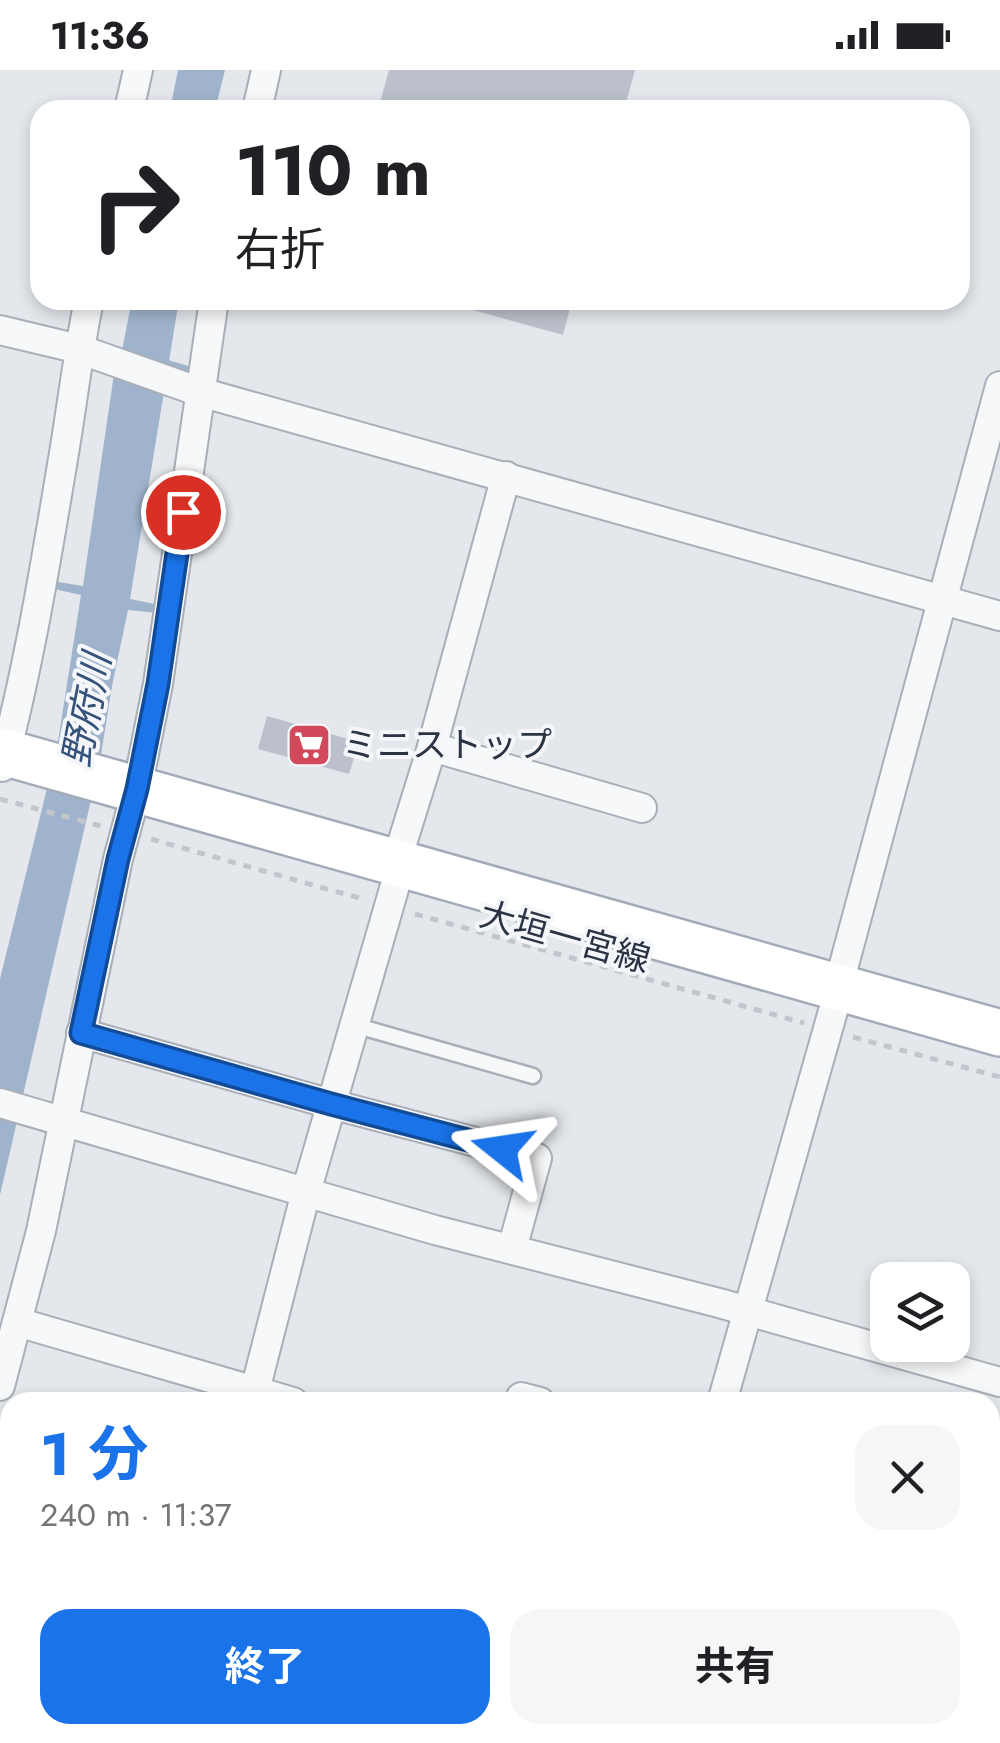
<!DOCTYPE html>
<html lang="ja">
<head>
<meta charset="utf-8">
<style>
  :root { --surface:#fff; --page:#f6f6f6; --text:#202124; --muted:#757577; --accent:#1a73e8 }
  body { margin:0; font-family:Jost,"Noto Sans JP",sans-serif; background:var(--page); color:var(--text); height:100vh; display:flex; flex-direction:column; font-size:38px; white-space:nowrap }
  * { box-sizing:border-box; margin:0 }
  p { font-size:32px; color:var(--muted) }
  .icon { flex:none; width:55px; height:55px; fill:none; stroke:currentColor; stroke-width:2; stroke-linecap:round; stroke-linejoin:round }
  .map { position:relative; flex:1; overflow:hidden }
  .drawer { position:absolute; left:0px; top:1322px; width:1000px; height:352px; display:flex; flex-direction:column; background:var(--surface); border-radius:30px 30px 0 0; box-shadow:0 5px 15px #0003 }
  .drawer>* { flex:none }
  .guide { position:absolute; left:30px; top:30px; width:940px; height:210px; border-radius:30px; box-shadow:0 5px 15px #0003; background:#fff; color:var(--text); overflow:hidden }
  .fabs { position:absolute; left:870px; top:1192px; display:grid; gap:20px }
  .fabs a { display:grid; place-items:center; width:100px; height:100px; border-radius:20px; background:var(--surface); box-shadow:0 5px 15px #0003; font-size:50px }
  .pin { position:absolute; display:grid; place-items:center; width:85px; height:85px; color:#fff; margin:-42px; border:5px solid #fff; border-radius:50%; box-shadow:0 2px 10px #0007 }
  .me { position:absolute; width:110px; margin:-55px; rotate:285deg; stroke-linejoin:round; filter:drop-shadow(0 0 8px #0008) }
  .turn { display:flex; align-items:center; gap:35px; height:210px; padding:0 40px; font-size:45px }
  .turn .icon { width:130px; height:130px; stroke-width:2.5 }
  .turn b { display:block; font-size:70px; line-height:85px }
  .round { display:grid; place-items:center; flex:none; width:105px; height:105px; border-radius:30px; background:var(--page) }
  .summary { display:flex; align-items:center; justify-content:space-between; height:170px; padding:0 40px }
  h1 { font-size:60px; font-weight:700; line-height:75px; color:var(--accent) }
  .action { display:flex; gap:20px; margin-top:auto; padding:20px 40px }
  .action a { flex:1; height:115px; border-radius:30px; background:var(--accent); color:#fff; font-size:40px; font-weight:700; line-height:115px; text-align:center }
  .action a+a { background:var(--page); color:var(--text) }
  .status { display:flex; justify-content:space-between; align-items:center; height:70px; padding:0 50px; background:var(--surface); direction:ltr }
  .status svg { height:28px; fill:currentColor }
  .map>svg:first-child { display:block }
</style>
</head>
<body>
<div class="status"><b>11:36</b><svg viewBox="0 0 49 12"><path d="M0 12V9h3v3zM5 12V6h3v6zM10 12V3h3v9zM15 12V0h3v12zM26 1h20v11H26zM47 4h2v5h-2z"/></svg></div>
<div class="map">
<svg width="1000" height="1673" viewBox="0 0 1000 1673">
  <rect width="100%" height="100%" fill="#e4e7ec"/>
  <!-- water -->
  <g fill="#9fb4cc">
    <polygon points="178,0 225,0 215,40 170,40"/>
    <polygon points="132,230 179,230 130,529 160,535 158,543 128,540 112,616 100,691 0,1125 0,909 57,678 81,525 50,518 52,511 83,516 114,304 122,280"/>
  </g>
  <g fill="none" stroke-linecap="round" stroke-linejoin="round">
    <!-- stream -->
    <polyline stroke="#9fb4cc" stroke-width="8" points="164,290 168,294 191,301"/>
  </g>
  <!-- building -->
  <g fill="#bbc0ca">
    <polygon points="389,0 635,0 624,40 378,40"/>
    <polygon points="437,230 572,230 563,265"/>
    <polygon points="267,646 359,672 349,704 258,679"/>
  </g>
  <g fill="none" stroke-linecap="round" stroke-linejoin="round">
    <defs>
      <polyline id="lane" points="354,955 533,1006"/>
      <g id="street">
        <polyline points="129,40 138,0"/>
        <polyline points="257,40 266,0"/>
        <polyline points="0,260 79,279 200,322 1000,546"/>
        <polyline points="432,677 642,738"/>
        <path d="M2,697C29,596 46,491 63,389C72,336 78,283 89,230"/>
        <polyline points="396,793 432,677 506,406"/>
        <polyline points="838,917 1000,316"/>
        <polyline points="81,963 331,1034 537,1088 512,1179"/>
        <polyline points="0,1033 435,1160 719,1233 1000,1312"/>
        <polyline points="17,1252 293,1332"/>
        <polyline points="0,1316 41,1161 118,789 137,719 158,614 214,230"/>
        <polyline points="521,1327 540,1332"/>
        <polyline points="252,1332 306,1122 394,819"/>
        <polyline points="722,1332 833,941"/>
        <polyline points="0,1404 10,1407"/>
        <polyline points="990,1455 1000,1458"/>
        <polyline points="990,1604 1000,1607"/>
        <polyline points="213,1665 241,1673"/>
        <polyline points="660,1665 687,1673"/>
        <polyline points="899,1665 927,1673"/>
        <polyline points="389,1666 416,1673"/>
        <polyline points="147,1673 149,1665"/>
        <polyline points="625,1673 628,1665"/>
      </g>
      <polyline id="primary" points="0,681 1000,963"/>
    </defs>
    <!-- lane casing -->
    <use href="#lane" stroke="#a9aeb7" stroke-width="19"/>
    <!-- street casing -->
    <use href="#street" stroke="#a9aeb7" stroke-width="32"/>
    <!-- primary casing -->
    <use href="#primary" stroke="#a3abb8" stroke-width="50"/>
    <!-- path -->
    <g stroke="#c2c5cb" stroke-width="5" stroke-dasharray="8 8" stroke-linecap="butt">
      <polyline points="0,729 101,756"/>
      <polyline points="151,769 366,830"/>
      <polyline points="415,844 804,953"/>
      <polyline points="853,967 1000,1007"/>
    </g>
    <!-- lane -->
    <use href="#lane" stroke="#f7f8fa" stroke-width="14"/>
    <!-- street -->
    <use href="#street" stroke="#f7f8fa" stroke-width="28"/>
    <!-- primary -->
    <use href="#primary" stroke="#fff" stroke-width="45"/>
  </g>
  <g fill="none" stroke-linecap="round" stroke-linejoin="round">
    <defs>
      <polyline id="route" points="183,442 158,614 137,719 118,789 81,963 331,1034 502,1079"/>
    </defs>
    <!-- route casing -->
    <use href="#route" stroke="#114b97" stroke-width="25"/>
    <!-- route -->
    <use href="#route" stroke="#1a73e8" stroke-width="18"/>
  </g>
  <!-- icons -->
  <defs>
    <symbol id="supermarket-square" viewBox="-11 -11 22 22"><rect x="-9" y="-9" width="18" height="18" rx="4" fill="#d1495b" stroke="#f4f6f9"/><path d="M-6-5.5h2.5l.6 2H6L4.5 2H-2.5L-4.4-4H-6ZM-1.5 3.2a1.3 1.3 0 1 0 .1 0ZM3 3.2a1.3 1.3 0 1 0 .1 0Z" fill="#fff"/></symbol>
  </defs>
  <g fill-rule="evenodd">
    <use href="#supermarket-square" x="284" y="650" width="50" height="50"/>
  </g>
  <g text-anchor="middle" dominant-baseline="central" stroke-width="8" stroke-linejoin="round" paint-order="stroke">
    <!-- poi labels -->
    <g font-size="35" fill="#2b3445" stroke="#f4f6f9" text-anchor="start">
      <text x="342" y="675">ミニストップ</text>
    </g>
    <!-- street labels -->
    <g font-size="35" fill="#2b3445" stroke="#f4f6f9">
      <text transform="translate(565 867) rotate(16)">大垣一宮線</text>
    </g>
    <!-- water labels -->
    <g font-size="38" font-style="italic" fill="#34527a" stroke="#f4f6f9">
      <text transform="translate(86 640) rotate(-79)">野府川</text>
    </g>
  </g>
</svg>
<div class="fabs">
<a><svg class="icon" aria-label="layers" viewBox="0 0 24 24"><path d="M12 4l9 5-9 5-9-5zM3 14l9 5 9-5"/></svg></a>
</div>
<div class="pin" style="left:183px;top:442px;background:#d93025"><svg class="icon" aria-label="arrive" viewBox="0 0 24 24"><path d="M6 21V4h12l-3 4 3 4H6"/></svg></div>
<svg class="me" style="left:502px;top:1079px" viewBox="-20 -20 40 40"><path d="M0-17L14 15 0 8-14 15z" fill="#1a73e8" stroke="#fff" stroke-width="4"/></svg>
<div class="guide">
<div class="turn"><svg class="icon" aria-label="right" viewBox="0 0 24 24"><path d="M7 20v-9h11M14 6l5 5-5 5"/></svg><div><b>110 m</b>右折</div></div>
</div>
<section class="drawer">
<div class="summary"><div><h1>1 分</h1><p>240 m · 11:37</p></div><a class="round"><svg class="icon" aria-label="close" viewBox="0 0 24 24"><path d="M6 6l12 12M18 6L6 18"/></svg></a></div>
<div class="action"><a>終了</a><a>共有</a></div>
</section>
</div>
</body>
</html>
